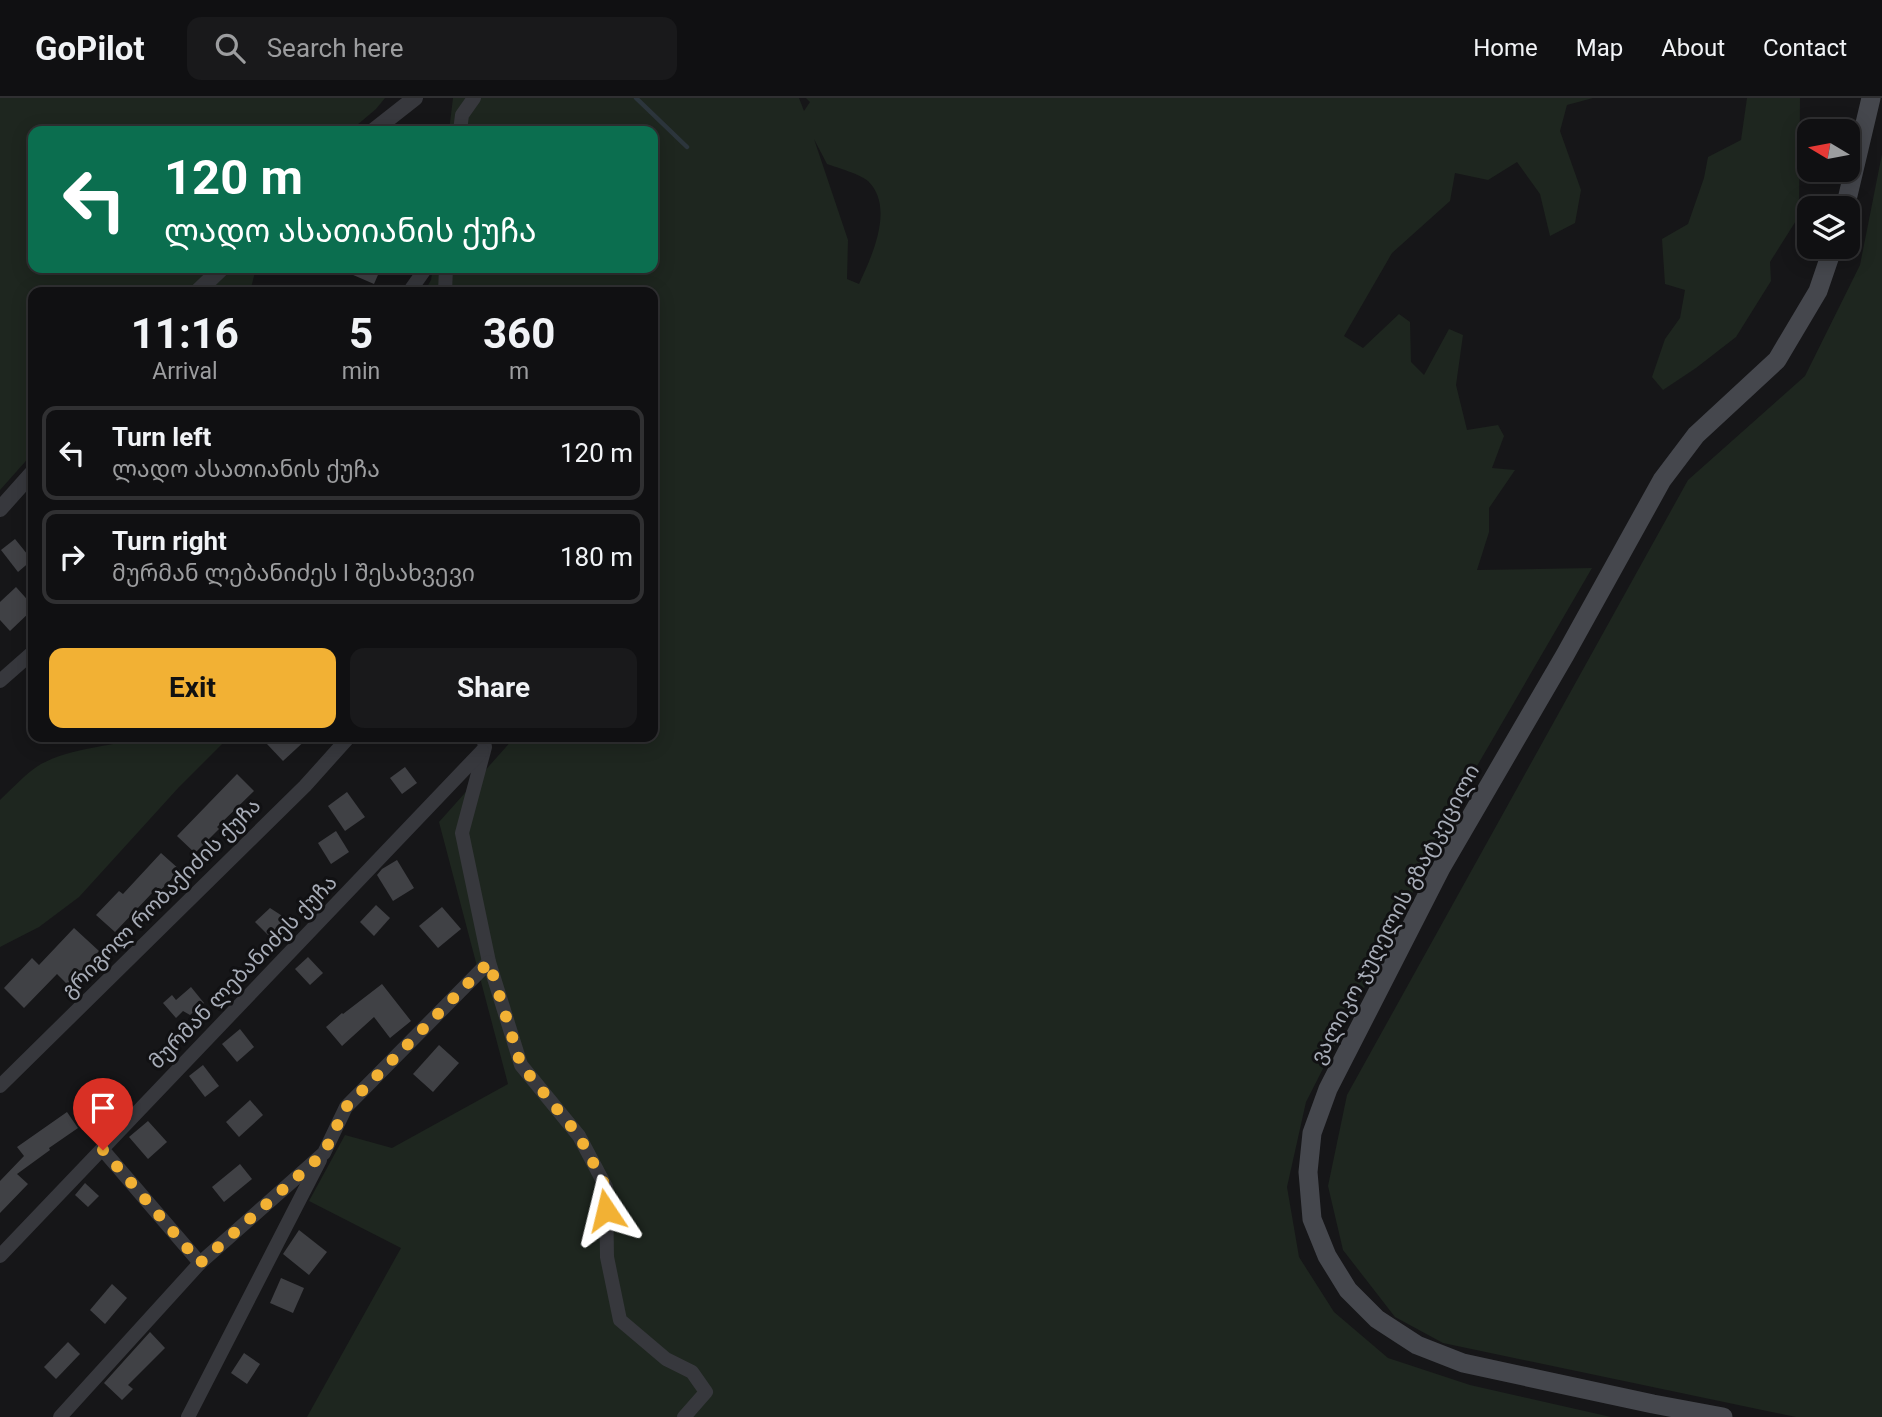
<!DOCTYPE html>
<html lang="en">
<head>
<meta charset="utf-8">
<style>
  :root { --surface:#101012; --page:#19191b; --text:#f1f3f6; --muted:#9c9d9f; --line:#303032; --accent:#f2b134 }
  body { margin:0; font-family:Roboto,"Noto Sans Georgian",sans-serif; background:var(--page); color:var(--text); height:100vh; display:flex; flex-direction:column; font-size:26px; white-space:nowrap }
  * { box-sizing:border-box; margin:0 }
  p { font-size:23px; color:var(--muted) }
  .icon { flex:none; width:38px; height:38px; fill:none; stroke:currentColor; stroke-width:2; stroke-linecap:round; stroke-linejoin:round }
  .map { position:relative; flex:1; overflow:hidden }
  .panel { position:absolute; left:28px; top:189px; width:630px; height:455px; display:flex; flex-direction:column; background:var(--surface); border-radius:14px; box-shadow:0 4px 18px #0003,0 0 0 2px var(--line) }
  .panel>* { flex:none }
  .top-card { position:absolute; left:28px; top:28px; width:630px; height:147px; border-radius:14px; box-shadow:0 4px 18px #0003,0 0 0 2px var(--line); background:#0b6e4f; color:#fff; overflow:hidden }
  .needle { width:46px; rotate:280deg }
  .fabs { position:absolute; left:1797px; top:21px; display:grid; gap:14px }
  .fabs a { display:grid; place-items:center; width:63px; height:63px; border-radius:14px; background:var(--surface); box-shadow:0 4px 18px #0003,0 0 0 2px var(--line); font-size:35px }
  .pin { position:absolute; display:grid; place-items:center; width:60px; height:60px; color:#fff; margin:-72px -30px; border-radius:50% 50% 50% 0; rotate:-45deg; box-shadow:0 0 7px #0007 }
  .pin .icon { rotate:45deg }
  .me { position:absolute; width:77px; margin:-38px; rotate:350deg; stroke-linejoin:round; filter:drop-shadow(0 0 5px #0008) }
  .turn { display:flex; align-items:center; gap:24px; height:147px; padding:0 21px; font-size:32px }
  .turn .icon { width:91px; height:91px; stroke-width:2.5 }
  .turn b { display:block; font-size:49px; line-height:60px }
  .eta { display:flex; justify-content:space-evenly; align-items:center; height:119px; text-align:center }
  .eta b { font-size:42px; font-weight:700; line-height:49px }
  .primary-button { display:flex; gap:14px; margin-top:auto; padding:14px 21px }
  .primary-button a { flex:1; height:80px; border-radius:14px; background:var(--accent); color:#111; font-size:28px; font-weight:700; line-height:80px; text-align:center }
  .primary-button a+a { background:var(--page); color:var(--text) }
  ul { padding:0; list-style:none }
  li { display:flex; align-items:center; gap:21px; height:94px; margin:0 14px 10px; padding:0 7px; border:4px solid var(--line); border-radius:14px }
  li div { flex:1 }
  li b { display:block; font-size:26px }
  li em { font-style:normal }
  header { display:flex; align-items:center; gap:42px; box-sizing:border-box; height:98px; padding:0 35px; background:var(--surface); border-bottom:2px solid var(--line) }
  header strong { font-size:33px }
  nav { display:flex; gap:38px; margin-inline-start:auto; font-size:24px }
  .search { width:490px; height:63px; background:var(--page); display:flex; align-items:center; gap:18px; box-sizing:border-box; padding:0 24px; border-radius:14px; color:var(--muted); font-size:26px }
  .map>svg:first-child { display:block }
</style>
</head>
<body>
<header>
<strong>GoPilot</strong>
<div class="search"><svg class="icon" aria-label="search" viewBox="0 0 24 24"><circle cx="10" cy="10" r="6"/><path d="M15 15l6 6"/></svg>Search here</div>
<nav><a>Home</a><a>Map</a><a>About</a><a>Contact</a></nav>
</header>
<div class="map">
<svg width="1882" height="1319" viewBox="0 0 1882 1319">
  <rect width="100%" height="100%" fill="#161618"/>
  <!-- green -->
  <g fill="#1e261f" fill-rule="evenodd">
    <polygon points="0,0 385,0 376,11 350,33 33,33 33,170 256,170 250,194 33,194 33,355 0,392"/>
    <path d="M453,0H799L804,13L810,4L806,0H1593L1567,7L1560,33L1581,92L1575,125L1550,138L1540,96L1517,64L1488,82L1455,75L1450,103L1392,155L1344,238L1363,250L1399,216L1410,224L1411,264L1424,277L1449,231L1463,237L1456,287L1467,332L1498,327L1504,338L1492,370L1515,372L1489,410V434L1477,472L1592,470L1477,668L1306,1004L1287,1089L1299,1159L1334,1214L1388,1260L1470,1287L1611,1319H307L401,1150L309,1103L345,1037L392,1050L508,986L439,724L515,639H653V194H424L431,182L433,170H653V33H449ZM814,41L827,66C838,70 860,76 868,83C895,109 872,158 859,186L847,181L848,142Z"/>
    <polygon points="1747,0 1800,0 1799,118 1770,164 1771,183 1736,239 1696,270 1663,292 1652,279 1665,241 1680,220 1685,192 1665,186 1662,141 1688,126 1704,80 1708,59 1741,42"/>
    <polygon points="1882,56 1882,1319 1796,1319 1443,1245 1395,1219 1343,1152 1328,1088 1347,997 1688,382 1805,278 1860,167"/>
    <path d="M143,639H229L179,689L79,799L39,829L0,849V702C12,691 27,674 41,666C72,650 108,648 141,641Z"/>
  </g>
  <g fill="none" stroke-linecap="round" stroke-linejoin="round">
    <!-- stream -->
    <polyline stroke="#2c353c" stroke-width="4.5" points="636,0 687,49"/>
  </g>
  <!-- building -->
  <g fill="#404145">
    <polygon points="337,170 381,170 374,186"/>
    <polygon points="15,441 32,462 18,474 1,452"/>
    <polygon points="16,489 33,508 33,511 10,533 0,522 0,504"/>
    <polygon points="275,639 309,639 283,663 267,646"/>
    <polygon points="405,669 417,685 402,696 390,680"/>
    <polygon points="237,676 254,693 217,729 219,731 195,755 177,738"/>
    <polygon points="347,694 365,719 345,733 328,708"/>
    <polygon points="336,733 349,754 331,766 318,745"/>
    <polygon points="161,755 180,772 156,797 153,794 115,834 96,817 119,793 123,796"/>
    <polygon points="397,762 414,790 393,803 377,777 382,771"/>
    <polygon points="376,807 390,820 374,838 360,824"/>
    <polygon points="442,809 461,831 438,850 419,828"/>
    <polygon points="270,810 287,821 269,838 255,824"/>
    <polygon points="74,830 99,853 68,887 57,876 24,910 4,890 32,860 39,867"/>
    <polygon points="308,859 323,875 310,887 295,871"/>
    <polygon points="382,886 411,923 390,940 374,919 342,948 326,929 342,915 343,916"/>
    <polygon points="191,889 204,905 190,917 183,913 176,920 163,905 172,897 176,902"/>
    <polygon points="240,931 254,949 237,964 222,946"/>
    <polygon points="439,947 459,965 433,994 413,976"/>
    <polygon points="203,967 219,988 205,999 189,978"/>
    <polygon points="250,1002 263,1017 239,1039 226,1024"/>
    <polygon points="67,1014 78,1030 49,1050 50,1052 17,1076 28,1086 0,1115 0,1083 24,1058 17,1049"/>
    <polygon points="148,1023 167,1044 148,1061 129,1039"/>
    <polygon points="240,1066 252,1081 224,1104 212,1089"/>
    <polygon points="85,1085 99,1098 88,1109 75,1097"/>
    <polygon points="299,1132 327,1154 309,1177 283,1156"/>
    <polygon points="281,1180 304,1190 293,1215 270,1205"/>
    <polygon points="112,1186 127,1200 105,1226 90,1212"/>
    <polygon points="150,1234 165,1250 128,1287 133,1291 122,1302 104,1285"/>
    <polygon points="68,1244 80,1256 56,1281 44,1269"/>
    <polygon points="244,1255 260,1266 247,1286 231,1275"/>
  </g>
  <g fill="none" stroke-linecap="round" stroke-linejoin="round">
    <!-- minor -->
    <g stroke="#37383d" stroke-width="14">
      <polyline points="460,33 462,17 474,0"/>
      <polyline points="409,194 426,170"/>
      <polyline points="445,194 446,170"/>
      <polyline points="0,583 33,554"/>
      <polyline points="483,639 485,649 462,735 489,864 521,967 579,1038 606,1089 607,1159 620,1222 666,1261 692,1274 706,1294 684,1319"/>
      <polyline points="0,988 305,688 349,639"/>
      <polyline points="103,1052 200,1165"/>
      <polyline points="0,1158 482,653"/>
      <polyline points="60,1319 200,1165 324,1055 346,1009 489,864"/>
      <polyline points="188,1319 320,1062"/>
    </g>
    <!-- tertiary -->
    <g stroke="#37383d" stroke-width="16">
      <polyline points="373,33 415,0"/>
      <polyline points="197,194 222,170"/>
      <polyline points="0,411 33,374"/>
    </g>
    <!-- secondary -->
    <g stroke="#45474d" stroke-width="19">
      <polyline points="1845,110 1871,0"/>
      <polyline points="1723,1319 1653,1306 1463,1265 1417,1247 1377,1221 1348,1192 1327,1158 1312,1121 1308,1074 1312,1035 1328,991 1441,770 1565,557 1662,382 1696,337 1777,262 1818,193 1833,149"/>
    </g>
  </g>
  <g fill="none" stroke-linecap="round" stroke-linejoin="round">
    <!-- route -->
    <polyline stroke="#f2b134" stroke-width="12" stroke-dasharray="0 21.6" points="103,1052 200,1165 324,1055 346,1009 489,864 521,967 579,1038 606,1089 606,1112"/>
  </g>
  <g text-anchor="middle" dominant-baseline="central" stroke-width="6" stroke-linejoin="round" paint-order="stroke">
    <!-- street labels -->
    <g font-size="21" fill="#a8adb8" stroke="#111113">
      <text transform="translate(161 800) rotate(-45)">გრიგოლ რობაქიძის ქუჩა</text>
      <text transform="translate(1395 816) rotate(-62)">ვალიკო ჯუღელის გზატკეცილი</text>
      <text transform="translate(243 874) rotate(-46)">მურმან ლებანიძეს ქუჩა</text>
    </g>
  </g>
</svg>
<div class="fabs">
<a><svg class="needle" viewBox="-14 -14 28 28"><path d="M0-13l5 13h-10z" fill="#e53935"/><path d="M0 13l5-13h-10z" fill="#9c9d9f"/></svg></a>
<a><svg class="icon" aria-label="layers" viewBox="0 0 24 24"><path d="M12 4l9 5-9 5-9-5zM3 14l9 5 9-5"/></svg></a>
</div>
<div class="pin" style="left:103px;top:1052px;background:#d93025"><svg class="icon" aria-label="arrive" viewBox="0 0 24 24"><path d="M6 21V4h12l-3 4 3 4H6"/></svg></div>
<svg class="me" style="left:606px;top:1112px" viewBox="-20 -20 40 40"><path d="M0-17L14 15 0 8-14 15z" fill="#f2b134" stroke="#fff" stroke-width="4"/></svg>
<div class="top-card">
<div class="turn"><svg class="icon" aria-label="left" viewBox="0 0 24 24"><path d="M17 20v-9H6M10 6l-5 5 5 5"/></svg><div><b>120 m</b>ლადო ასათიანის ქუჩა</div></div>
</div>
<section class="panel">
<div class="eta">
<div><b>11:16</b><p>Arrival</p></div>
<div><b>5</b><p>min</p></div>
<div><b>360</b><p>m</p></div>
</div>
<ul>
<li><svg class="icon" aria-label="left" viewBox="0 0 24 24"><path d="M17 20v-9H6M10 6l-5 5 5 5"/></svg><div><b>Turn left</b><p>ლადო ასათიანის ქუჩა</p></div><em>120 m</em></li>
<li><svg class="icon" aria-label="right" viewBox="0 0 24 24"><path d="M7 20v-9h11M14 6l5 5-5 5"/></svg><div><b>Turn right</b><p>მურმან ლებანიძეს I შესახვევი</p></div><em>180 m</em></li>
</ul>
<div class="primary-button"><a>Exit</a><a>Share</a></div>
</section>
</div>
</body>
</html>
